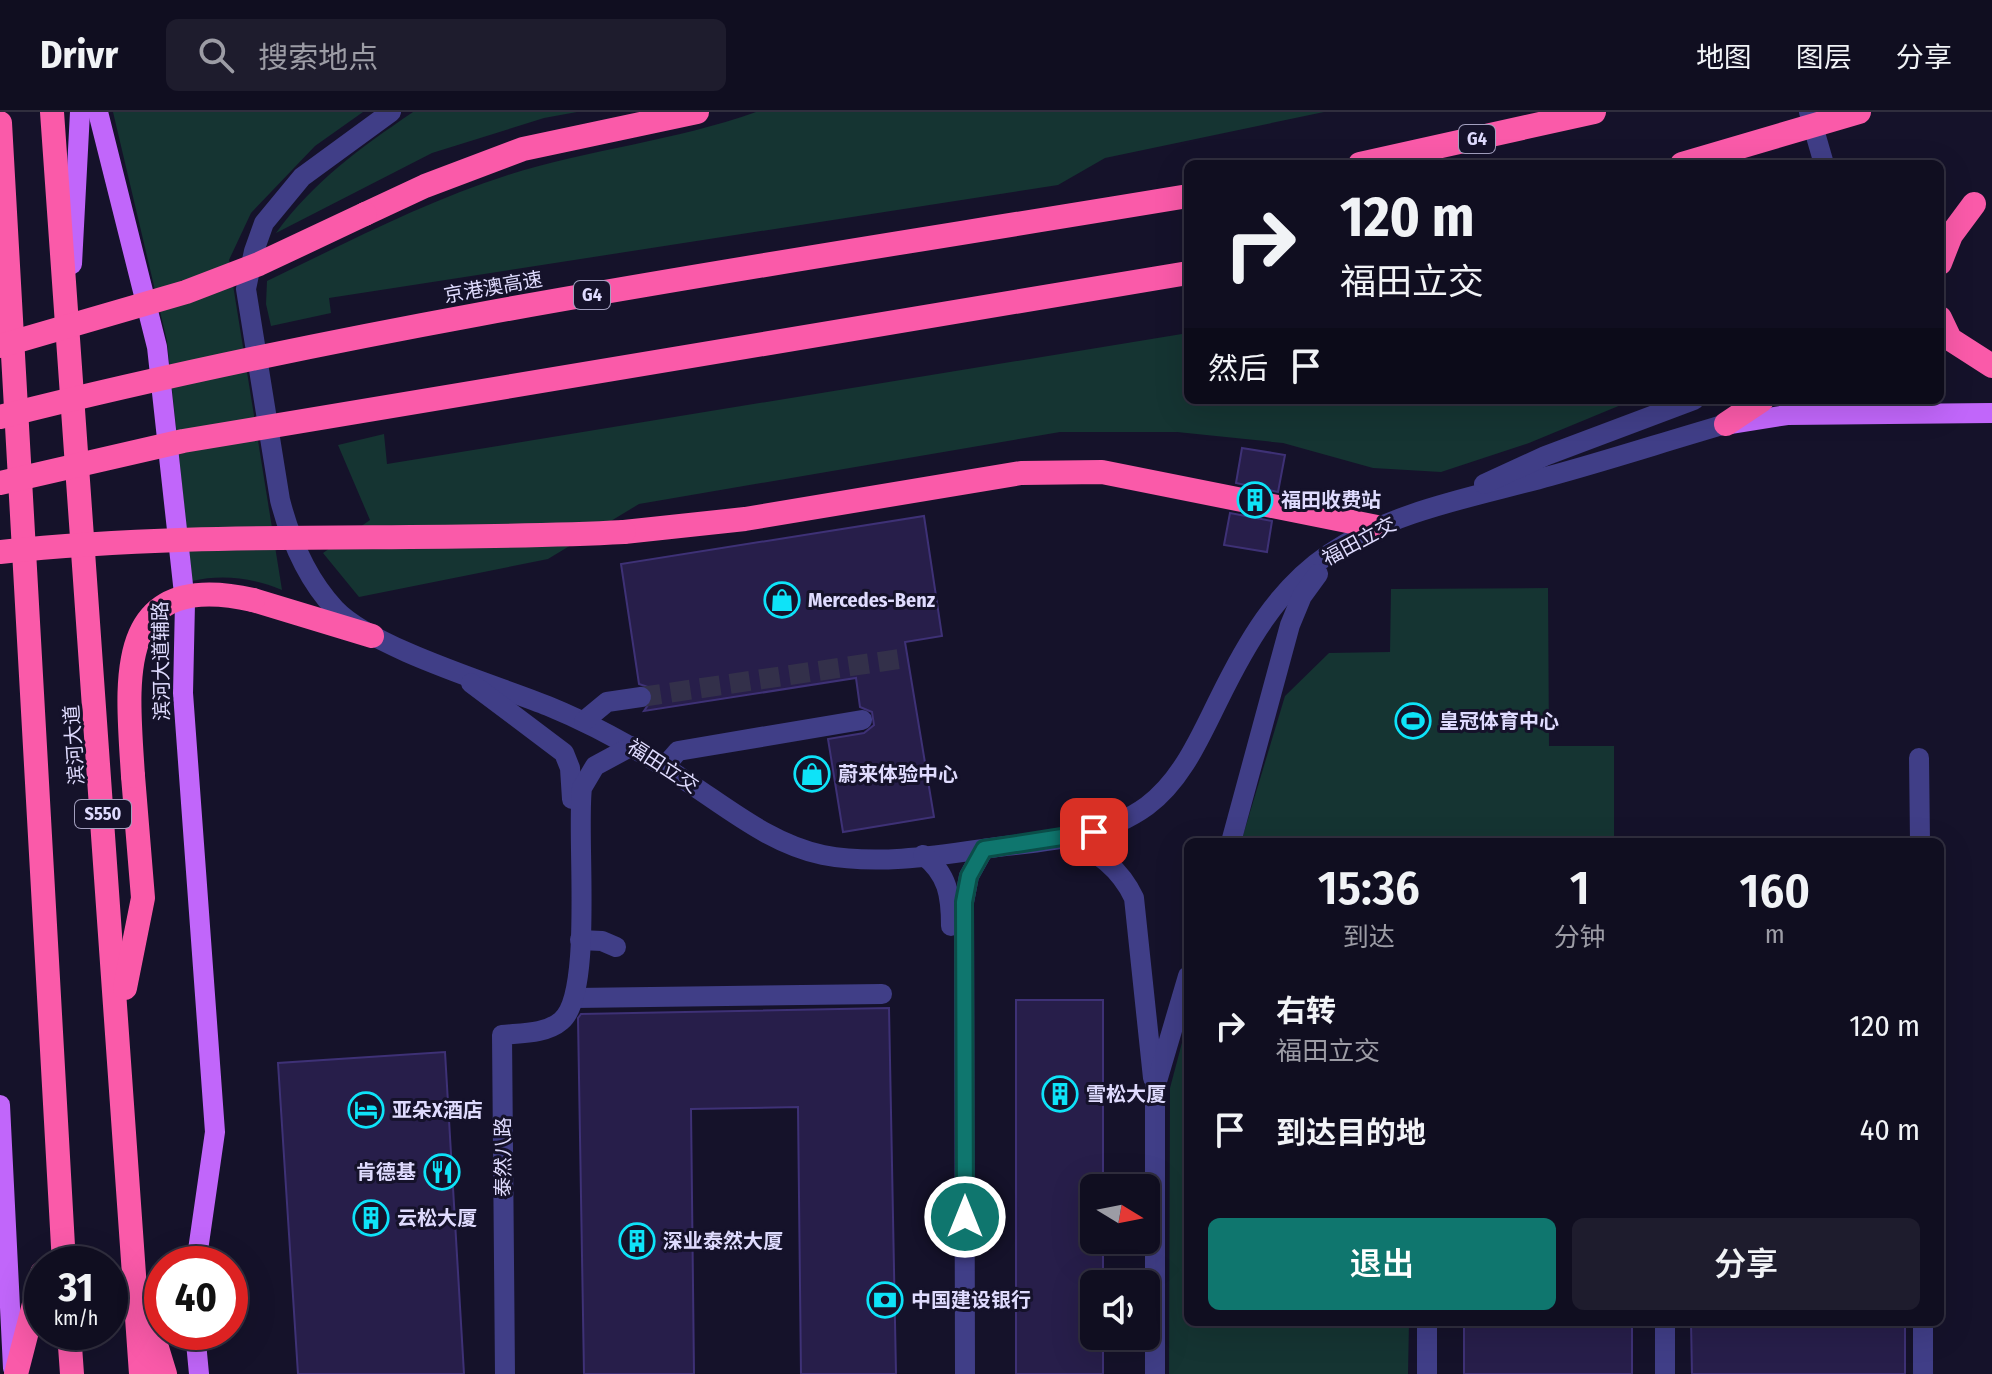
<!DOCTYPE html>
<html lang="zh">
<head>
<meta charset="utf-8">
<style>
  :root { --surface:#100e20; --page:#1e1c2d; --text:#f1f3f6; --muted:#9c9ca5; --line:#302e3e; --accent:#0f766e }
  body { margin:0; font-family:"Fira Sans Condensed","Noto Sans SC",sans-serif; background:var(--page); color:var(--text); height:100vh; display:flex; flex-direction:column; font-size:30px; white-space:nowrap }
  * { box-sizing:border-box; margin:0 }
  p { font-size:26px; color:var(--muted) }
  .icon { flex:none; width:44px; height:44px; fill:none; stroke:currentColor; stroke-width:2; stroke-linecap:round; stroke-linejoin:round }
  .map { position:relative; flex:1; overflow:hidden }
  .side { position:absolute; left:1184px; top:726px; width:760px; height:488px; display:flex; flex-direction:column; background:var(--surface); border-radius:12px; box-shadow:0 8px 32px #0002,0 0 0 2px var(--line) }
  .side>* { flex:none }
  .hud { position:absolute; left:1184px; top:48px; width:760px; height:244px; border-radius:12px; box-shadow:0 8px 32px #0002,0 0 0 2px var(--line); background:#100e20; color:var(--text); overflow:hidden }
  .needle { width:52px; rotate:100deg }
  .buttons { position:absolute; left:1080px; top:1062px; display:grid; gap:16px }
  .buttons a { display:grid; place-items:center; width:80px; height:80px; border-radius:12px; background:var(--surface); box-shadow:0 8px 32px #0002,0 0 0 2px var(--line); font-size:40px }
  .speed { position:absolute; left:24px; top:1134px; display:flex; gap:16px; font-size:40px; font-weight:700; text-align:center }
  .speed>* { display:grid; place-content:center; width:104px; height:104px; border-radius:50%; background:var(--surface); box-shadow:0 8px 32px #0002,0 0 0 2px var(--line); line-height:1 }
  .speed small { font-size:20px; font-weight:400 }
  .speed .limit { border:12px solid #d22; background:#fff; color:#111 }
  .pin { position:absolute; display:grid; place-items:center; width:68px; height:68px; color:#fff; margin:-34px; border-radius:16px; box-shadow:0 4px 12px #0006 }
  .me { position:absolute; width:88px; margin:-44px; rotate:0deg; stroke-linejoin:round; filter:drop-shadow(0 0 6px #0008) }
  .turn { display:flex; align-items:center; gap:28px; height:168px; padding:0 24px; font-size:36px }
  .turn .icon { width:104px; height:104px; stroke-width:2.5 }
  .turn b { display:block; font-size:56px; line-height:68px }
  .then { display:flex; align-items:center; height:76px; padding:0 24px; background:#0003; gap:16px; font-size:30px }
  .eta { display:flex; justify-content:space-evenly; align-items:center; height:136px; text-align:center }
  .eta b { font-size:48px; font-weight:600; line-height:56px }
  .action { display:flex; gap:16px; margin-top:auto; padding:16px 24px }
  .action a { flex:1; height:92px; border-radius:12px; background:var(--accent); color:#fff; font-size:32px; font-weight:600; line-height:92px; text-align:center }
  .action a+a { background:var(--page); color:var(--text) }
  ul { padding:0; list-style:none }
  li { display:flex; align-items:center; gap:24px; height:104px; padding:0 24px }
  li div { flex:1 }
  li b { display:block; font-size:30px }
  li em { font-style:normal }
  header { display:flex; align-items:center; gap:48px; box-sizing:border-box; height:112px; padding:0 40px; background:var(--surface); border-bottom:2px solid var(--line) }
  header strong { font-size:38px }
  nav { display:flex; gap:44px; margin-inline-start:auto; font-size:28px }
  .search { width:560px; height:72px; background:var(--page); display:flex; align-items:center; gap:20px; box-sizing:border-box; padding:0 28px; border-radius:12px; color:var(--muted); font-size:30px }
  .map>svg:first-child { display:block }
</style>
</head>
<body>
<header>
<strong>Drivr</strong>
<div class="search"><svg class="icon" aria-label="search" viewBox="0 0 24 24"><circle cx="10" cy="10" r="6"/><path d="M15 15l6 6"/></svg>搜索地点</div>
<nav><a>地图</a><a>图层</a><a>分享</a></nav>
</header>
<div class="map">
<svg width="1992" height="1262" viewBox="0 0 1992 1262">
  <rect width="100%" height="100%" fill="#15122a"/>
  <!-- green -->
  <g fill="#153432">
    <path d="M113,0H363L315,34L251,101L229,148L282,478C253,466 223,462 192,469L167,229Z"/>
    <path d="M413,0H577L544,6L432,41L276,121C315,68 359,37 413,0Z"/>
    <path d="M756,0H1324L1105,46L1058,73L329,186L331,201L271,214L266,192L267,169C346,131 424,90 508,63C590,37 675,29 756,0Z"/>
    <polygon points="1188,221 1188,288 1633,288 1529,331 1441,360 1373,356 1283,331 1177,320 1060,320 639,392 548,447 359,485 323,441 370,408 338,333 384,322 387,352"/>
    <polygon points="1548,476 1549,634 1614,634 1614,730 1241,730 1285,584 1329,541 1390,540 1391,477"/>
    <polygon points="1188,908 1188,1210 1409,1210 1408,1262 1169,1262 1170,976"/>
  </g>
  <!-- building -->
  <g fill="#271e4a" stroke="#3e3176" stroke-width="2">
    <polygon points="1242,336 1285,343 1278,380 1236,371"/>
    <polygon points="1230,401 1272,409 1267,440 1224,433"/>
    <polygon points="924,404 942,524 905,530 934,705 843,720 828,627 864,621 874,613 872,600 860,595 856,566 644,599 654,584 651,576 639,572 621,452"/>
    <polygon points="1016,888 1103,888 1103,1076 1094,1076 1094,1128 1103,1128 1103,1172 1094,1172 1094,1224 1103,1224 1103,1262 1016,1262"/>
    <polygon points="889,896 896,1262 801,1262 798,995 691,997 694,1262 584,1262 578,906 581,902"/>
    <polygon points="445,940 464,1262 298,1262 278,951"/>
    <rect x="1464" y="1210" width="168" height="52"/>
    <polygon points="1691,1210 1905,1210 1905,1262 1692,1262"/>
  </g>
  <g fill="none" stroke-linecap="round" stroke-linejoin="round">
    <!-- minor-tunnel -->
    <polyline stroke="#33304a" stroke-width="20" stroke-dasharray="20 10" stroke-linecap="butt" points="641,585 899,547"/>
    <!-- minor -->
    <g stroke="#403e87" stroke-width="20">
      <path d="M391,0L302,65L264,111L254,139L246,177L280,388C290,427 307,467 335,497C372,536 493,572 548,594C597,614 641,639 686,669C729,697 771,732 823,743C879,754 941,743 997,735C1048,729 1103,726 1147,694C1182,668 1200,625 1219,587C1246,532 1277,477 1329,442C1394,398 1475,385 1550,364C1609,348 1667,329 1726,312"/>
      <polyline points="1809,0 1824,52"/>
      <polyline points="1484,372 1545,344 1694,288"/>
      <polyline points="471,571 564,641 570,656 572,687"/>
      <polyline points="584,609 607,590 641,585"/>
      <polyline points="1919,646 1920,730"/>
      <polyline points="664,655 678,639 862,608"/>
      <path d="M1068,726C1097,740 1120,756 1134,786L1153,966"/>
      <polyline points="1231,730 1290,513 1302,484 1318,462"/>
      <path d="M923,743C948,762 951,784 951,814"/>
      <polyline points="580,828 602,829 616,835"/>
      <polyline points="575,886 882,882"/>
      <polyline points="1427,1210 1427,1262"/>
      <polyline points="1665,1210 1665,1262"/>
      <polyline points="1923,1210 1923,1262"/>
      <path d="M505,1262L502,923C521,921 546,922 561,909C594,883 576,723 582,676L595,654L632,634"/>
      <polyline points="965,1262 964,790 969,764 984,737"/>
      <polyline points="1155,1262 1155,976 1188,864"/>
    </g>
    <!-- major -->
    <g stroke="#c166fa" stroke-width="20">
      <polyline points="98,0 157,235 185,491 183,581 215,1020 196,1152"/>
      <polyline points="72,152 80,0"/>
      <polyline points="1730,312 1787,303 1992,301"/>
      <polyline points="0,993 13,1256"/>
      <polyline points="195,1220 199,1262"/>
    </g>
    <!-- highway -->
    <g stroke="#fa5aa9" stroke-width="24">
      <polyline points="52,0 141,1262"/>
      <polyline points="0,11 64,1152"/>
      <polyline points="1360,52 1594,0"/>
      <polyline points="365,102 425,74 523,37 697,0"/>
      <polyline points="1940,151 1951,123 1974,92"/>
      <polyline points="1940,206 1950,227 1992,254"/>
      <polyline points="1726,312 1762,288"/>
      <polyline points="624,420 745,407 1021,361 1102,360 1377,415"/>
      <polyline points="253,488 372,524"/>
      <polyline points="125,876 143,786 133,664"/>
      <polyline points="147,1203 165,1262"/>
      <polyline points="69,1220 72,1262"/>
      <polyline points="16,1262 42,1161"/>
    </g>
    <!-- highway-bridge -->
    <g stroke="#fa5aa9" stroke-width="24">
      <polyline points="1682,52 1859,0"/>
      <polyline points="0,234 186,180 259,152 365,102"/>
      <path d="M0,305C391,206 791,150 1188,84"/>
      <polyline points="0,371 183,329 1188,161"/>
      <path d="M0,440C208,417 416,431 624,420"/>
      <path d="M133,664C127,568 112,456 253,488"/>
    </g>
  </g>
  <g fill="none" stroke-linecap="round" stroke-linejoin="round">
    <defs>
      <polyline id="route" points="965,1105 964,790 969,764 984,737 1094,720"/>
    </defs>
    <!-- route casing -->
    <use href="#route" stroke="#0a4d48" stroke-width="20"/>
    <!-- route -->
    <use href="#route" stroke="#0f766e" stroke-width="14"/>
  </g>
  <!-- icons -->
  <defs>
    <symbol id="building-ring" viewBox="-11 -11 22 22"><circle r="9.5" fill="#15122a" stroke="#0ee3f8" stroke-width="1.5"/><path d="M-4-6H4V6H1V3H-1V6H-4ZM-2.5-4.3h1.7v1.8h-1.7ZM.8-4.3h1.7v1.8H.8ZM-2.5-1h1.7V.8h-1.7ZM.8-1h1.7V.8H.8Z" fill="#0ee3f8"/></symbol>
    <symbol id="shop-ring" viewBox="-11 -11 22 22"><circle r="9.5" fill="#15122a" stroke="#0ee3f8" stroke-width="1.5"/><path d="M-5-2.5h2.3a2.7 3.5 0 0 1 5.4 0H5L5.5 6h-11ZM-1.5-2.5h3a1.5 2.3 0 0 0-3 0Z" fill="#0ee3f8"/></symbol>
    <symbol id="stadium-ring" viewBox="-11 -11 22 22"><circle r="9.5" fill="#15122a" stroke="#0ee3f8" stroke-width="1.5"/><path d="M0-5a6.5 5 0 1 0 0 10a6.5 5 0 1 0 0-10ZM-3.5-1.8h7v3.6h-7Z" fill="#0ee3f8"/></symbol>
    <symbol id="hotel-ring" viewBox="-11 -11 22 22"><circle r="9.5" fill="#15122a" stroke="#0ee3f8" stroke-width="1.5"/><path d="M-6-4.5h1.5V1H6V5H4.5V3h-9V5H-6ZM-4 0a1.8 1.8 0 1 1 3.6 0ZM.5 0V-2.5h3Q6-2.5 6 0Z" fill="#0ee3f8"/></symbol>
    <symbol id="restaurant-ring" viewBox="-11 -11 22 22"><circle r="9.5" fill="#15122a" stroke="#0ee3f8" stroke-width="1.5"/><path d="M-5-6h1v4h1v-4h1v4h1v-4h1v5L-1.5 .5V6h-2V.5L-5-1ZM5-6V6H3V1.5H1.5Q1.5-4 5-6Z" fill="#0ee3f8"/></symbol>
    <symbol id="bank-ring" viewBox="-11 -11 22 22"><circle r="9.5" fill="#15122a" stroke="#0ee3f8" stroke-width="1.5"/><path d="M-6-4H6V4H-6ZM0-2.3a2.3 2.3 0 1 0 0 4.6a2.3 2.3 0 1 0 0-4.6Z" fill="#0ee3f8"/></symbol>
  </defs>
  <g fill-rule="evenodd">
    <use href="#building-ring" x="1235" y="368" width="40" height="40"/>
    <use href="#shop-ring" x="762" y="468" width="40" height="40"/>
    <use href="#stadium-ring" x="1393" y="589" width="40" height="40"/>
    <use href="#shop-ring" x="792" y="642" width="40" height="40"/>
    <use href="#building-ring" x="1040" y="962" width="40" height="40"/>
    <use href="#hotel-ring" x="346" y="978" width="40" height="40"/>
    <use href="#restaurant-ring" x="422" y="1040" width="40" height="40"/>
    <use href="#building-ring" x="351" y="1086" width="40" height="40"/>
    <use href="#building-ring" x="617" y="1109" width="40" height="40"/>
    <use href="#bank-ring" x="865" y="1168" width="40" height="40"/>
  </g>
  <g text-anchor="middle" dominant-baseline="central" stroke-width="6" stroke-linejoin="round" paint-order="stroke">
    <!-- shield labels -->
    <g fill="#15122a" stroke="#a29fbe" stroke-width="2">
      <rect x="1459" y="13" width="36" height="28" rx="6"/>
      <rect x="574" y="169" width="36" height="28" rx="6"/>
      <rect x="75" y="688" width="56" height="28" rx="6"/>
    </g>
    <g font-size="18" font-weight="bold" fill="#dfdbfe">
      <text x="1477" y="27">G4</text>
      <text x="592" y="183">G4</text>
      <text x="103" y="702">S550</text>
    </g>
    <!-- street labels -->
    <g font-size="20" fill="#dfdbfe" stroke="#15122a">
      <text transform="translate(493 175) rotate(-10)">京港澳高速</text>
      <text transform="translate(1359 429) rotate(-28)">福田立交</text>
      <text transform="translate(161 549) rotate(-91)">滨河大道辅路</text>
      <text transform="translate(74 633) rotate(-94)">滨河大道</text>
      <text transform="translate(663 654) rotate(33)">福田立交</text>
      <text transform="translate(503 1045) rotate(-90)">泰然八路</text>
    </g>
    <!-- poi labels -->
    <g font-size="20" font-weight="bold" fill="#dfdbfe" stroke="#15122a" text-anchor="start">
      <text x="1281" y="388">福田收费站</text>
      <text x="808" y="488">Mercedes-Benz</text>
      <text x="1439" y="609">皇冠体育中心</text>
      <text x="838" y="662">蔚来体验中心</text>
      <text x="1086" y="982">雪松大厦</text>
      <text x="392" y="998">亚朵X酒店</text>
      <text x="416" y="1060" text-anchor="end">肯德基</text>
      <text x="397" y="1106">云松大厦</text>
      <text x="663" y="1129">深业泰然大厦</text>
      <text x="911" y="1188">中国建设银行</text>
    </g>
  </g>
</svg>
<div class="buttons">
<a><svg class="needle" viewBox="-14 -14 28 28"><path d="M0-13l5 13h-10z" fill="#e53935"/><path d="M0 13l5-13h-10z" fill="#9c9ca5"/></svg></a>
<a><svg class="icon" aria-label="sound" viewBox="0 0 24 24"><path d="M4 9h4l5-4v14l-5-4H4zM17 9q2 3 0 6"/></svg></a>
</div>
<div class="speed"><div>31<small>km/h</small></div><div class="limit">40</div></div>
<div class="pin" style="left:1094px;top:720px;background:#d93025"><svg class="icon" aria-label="arrive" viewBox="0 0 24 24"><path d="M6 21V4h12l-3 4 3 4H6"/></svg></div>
<svg class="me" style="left:965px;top:1105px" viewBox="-20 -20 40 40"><circle r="17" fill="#0f766e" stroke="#fff" stroke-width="3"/><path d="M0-11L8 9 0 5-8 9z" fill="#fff"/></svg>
<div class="hud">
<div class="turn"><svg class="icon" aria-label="right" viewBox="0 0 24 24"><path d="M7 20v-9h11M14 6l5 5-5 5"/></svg><div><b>120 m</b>福田立交</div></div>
<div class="then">然后<svg class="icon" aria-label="arrive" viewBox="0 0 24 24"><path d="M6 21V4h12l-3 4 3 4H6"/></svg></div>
</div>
<section class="side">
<div class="eta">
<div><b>15:36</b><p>到达</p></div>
<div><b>1</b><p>分钟</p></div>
<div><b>160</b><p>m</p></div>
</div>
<ul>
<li><svg class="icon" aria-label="right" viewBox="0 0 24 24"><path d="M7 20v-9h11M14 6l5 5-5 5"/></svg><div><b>右转</b><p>福田立交</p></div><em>120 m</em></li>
<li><svg class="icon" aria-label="arrive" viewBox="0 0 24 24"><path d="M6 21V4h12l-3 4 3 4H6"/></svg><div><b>到达目的地</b></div><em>40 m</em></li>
</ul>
<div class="action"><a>退出</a><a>分享</a></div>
</section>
</div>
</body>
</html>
